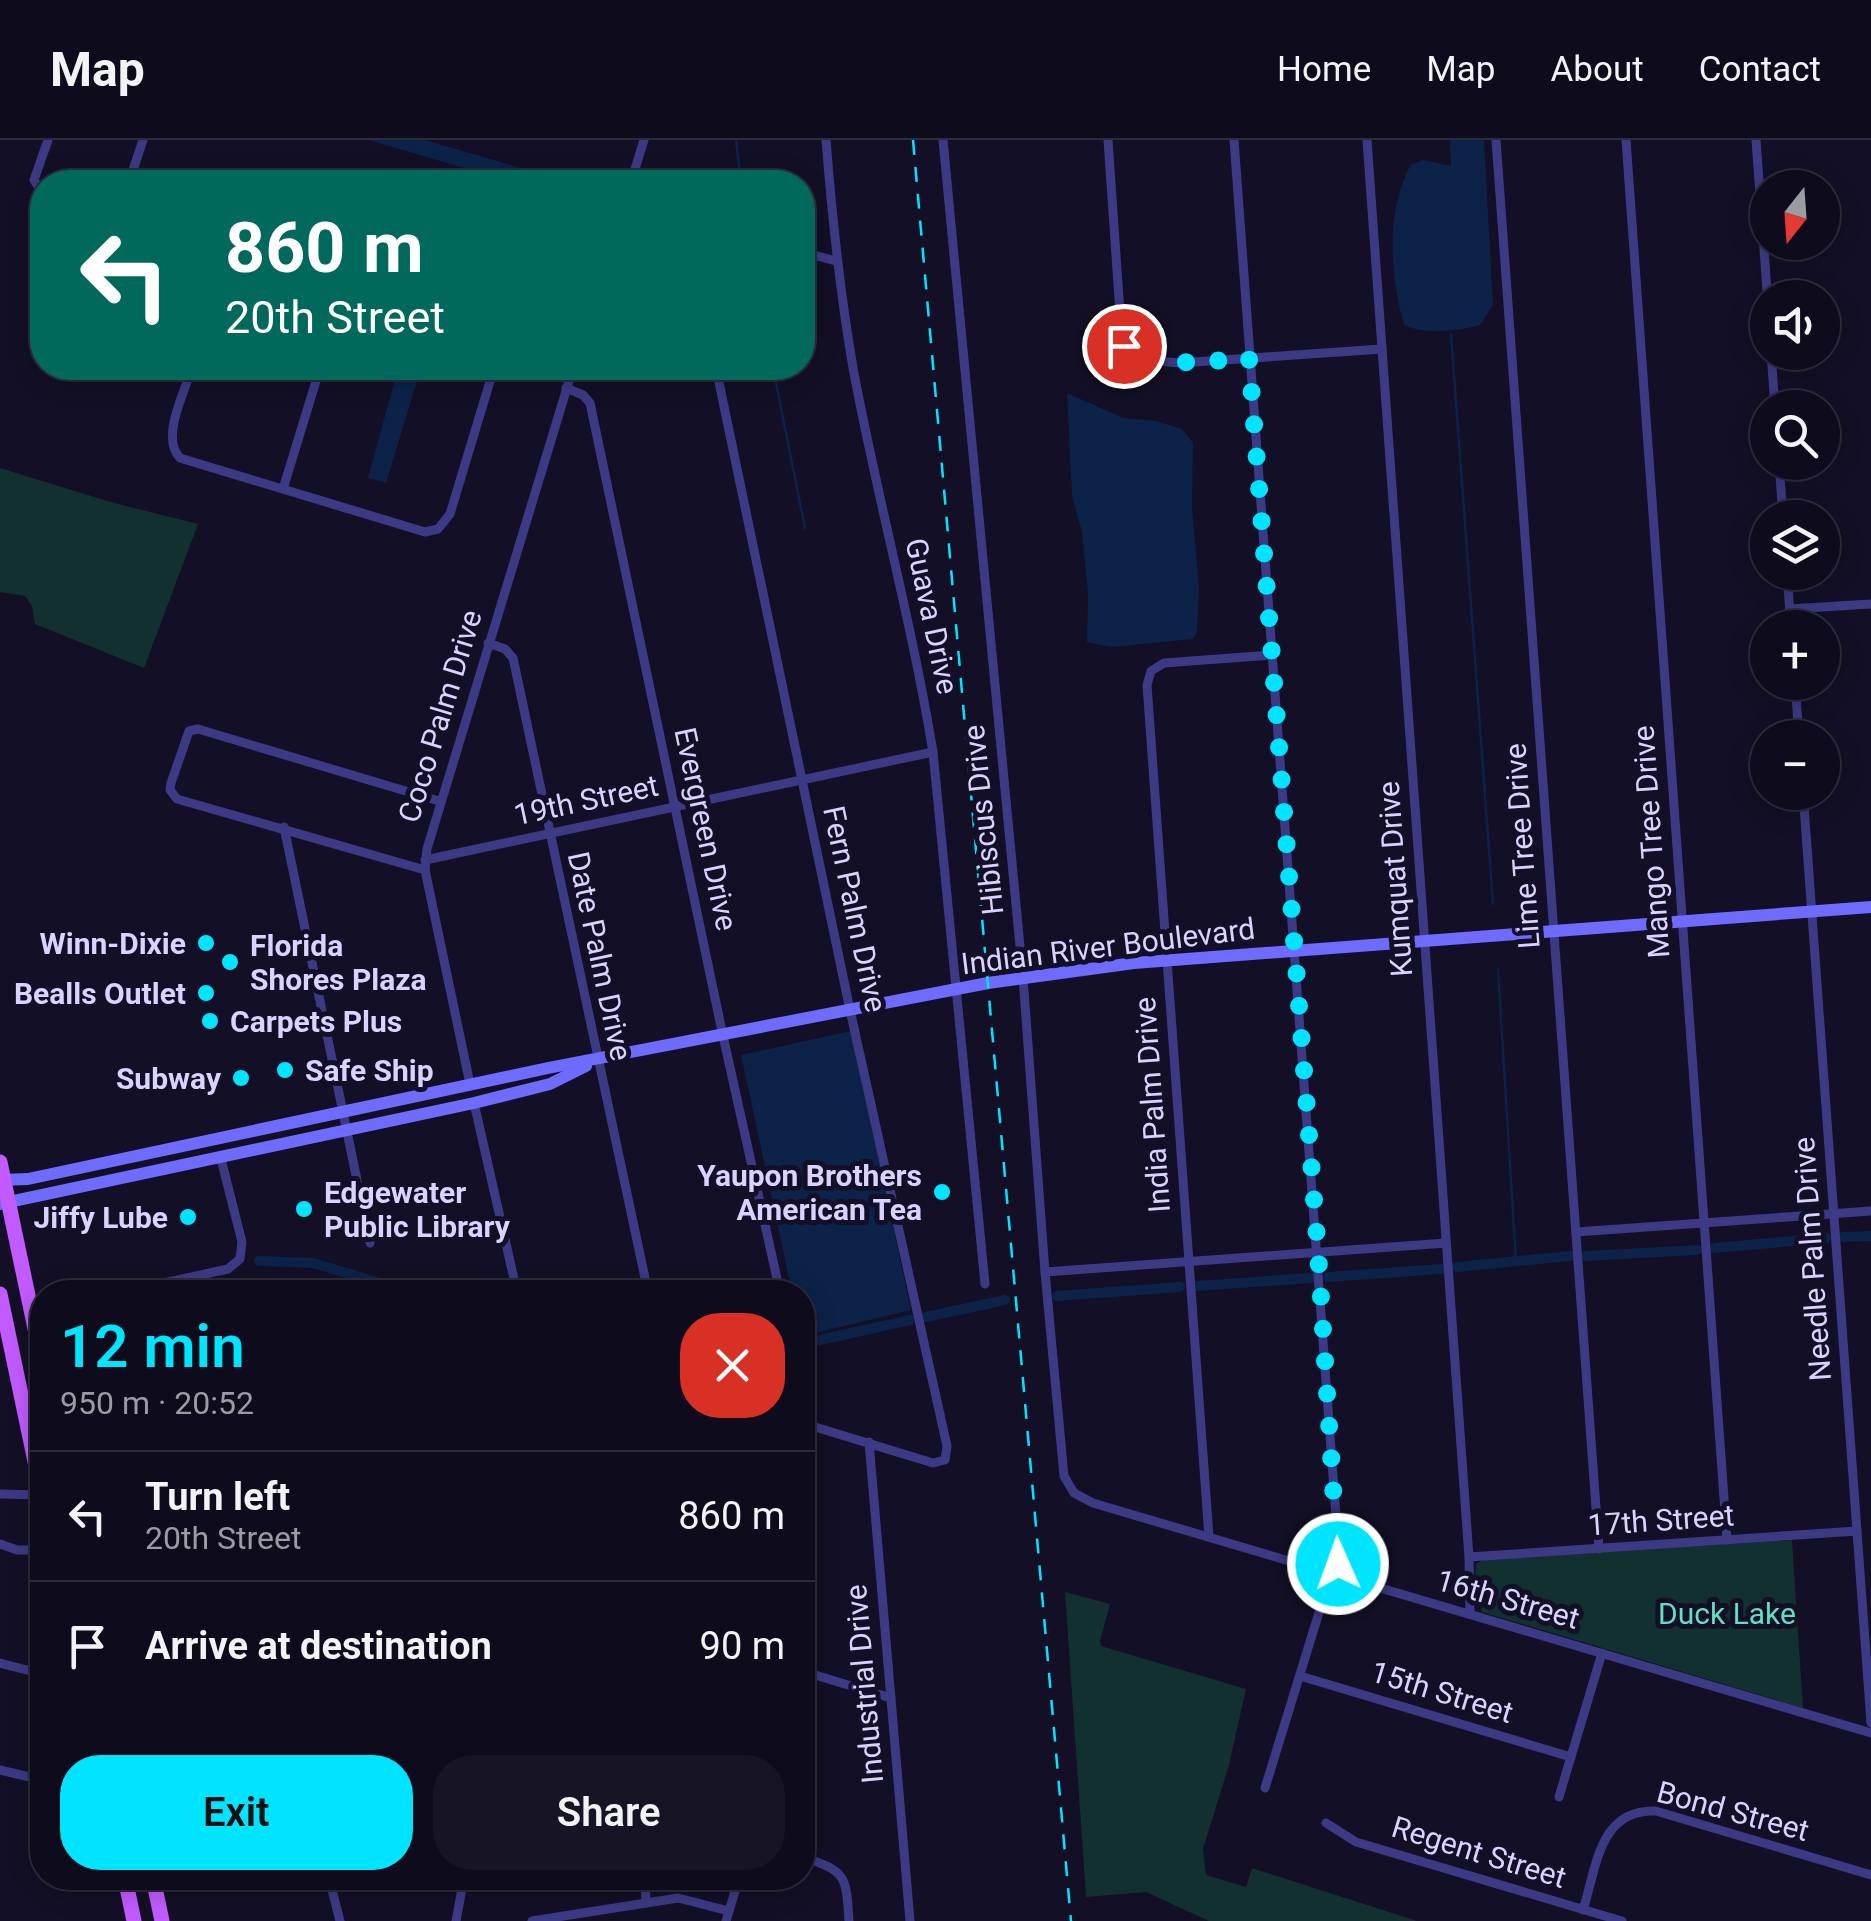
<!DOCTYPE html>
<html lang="en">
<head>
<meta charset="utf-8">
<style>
  :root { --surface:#0e0b1c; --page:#171425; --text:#f1f3f6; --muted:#9b9ba3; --line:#2e2b3b; --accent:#00e5ff }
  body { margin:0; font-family:Roboto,sans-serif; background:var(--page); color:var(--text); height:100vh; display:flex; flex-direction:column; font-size:38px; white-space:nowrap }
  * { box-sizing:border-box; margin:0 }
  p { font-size:32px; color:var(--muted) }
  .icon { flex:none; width:55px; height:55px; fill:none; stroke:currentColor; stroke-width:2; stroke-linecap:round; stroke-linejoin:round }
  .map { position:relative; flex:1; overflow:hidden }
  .details { position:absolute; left:30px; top:1140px; width:785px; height:610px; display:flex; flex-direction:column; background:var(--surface); border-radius:40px; box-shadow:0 5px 25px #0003,0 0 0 2px var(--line) }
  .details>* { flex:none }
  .hud { position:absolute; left:30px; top:30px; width:785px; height:210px; border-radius:40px; box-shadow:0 5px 25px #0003,0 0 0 2px var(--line); background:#00695c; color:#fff; overflow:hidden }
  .needle { width:65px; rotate:197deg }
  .buttons { position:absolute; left:1750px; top:30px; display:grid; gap:20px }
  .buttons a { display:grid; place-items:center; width:90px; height:90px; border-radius:50%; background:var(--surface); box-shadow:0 5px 25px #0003,0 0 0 2px var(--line); font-size:50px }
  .pin { position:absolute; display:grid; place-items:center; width:85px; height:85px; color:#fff; margin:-42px; border:5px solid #fff; border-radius:50%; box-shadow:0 2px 10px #0007 }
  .me { position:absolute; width:110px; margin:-55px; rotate:358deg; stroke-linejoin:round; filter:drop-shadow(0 0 8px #0008) }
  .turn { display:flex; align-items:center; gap:35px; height:210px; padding:0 30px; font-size:45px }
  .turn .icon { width:130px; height:130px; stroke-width:2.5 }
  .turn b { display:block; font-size:70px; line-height:85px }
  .round { display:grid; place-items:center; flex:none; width:105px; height:105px; border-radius:40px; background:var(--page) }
  .summary { display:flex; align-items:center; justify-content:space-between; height:170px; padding:0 30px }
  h1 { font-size:60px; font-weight:600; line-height:75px; color:var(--accent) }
  .action { display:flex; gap:20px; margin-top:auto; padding:20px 30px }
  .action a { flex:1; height:115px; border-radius:40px; background:var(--accent); color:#111; font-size:40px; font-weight:600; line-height:115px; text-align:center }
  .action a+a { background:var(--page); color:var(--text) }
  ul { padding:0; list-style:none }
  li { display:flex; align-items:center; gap:30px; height:130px; padding:0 30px; border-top:2px solid var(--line) }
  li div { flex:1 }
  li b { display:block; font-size:38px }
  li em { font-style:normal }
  header { display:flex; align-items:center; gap:60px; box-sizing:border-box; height:140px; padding:0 50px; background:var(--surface); border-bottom:2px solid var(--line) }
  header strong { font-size:48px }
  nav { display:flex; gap:55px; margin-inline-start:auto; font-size:35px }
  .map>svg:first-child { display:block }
</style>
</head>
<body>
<header>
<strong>Map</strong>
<nav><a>Home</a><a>Map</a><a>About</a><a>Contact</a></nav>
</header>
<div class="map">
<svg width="1871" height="1781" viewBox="0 0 1871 1781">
  <rect width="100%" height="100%" fill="#130f26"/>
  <!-- green -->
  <g fill="#12302f">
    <polygon points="0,328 114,363 198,384 144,528 35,484 32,466 25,456 0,452"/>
    <polygon points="1792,1400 1803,1568 1482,1472 1475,1443 1476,1424 1483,1420"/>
    <polygon points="1065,1452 1110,1464 1100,1501 1101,1506 1246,1549 1229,1625 1203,1709 1206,1735 1246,1747 1252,1728 1417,1781 1209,1781 1146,1752 1086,1757"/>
  </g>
  <!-- water -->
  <g fill="#0c2248">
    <polygon points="369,0 425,0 569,42 511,42"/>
    <path d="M1450,0H1484L1493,165L1480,185C1460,191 1423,195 1404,185C1390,134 1385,72 1411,24L1424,20L1451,26Z"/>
    <polygon points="398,228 421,228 386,343 368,338"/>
    <polygon points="1067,253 1123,278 1156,281 1182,289 1193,303 1192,367 1199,447 1197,492 1193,499 1111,507 1087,502 1088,454 1082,392 1072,356"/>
    <polygon points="851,891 911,1170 803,1196 802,1152 792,1152 741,915"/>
  </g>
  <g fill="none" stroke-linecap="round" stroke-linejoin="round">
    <!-- stream -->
    <g stroke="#0c2248" stroke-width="2.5">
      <polyline points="736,0 741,42"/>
      <polyline points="1451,194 1493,764"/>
      <polyline points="773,228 805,388"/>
      <polyline points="1498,829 1516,1122"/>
    </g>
    <!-- canal -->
    <g stroke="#0c2248" stroke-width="10">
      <polyline points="1843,1097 1871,1096"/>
      <polyline points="1715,1108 1826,1098"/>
      <polyline points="1586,1116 1697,1110"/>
      <polyline points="259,1121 313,1123 410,1152"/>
      <polyline points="1457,1127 1570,1116"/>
      <polyline points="1328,1137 1441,1129"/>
      <polyline points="1197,1146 1311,1138"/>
      <polyline points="1057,1156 1180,1147"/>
      <polyline points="926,1177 1005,1160"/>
      <polyline points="802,1204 910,1180"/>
    </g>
    <!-- street -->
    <g stroke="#3d3a85" stroke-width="9">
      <path d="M826,0C832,77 840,152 853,228C877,357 912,483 933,612L985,1144"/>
      <polyline points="943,0 1023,838 1045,1132 1064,1336 1074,1353 1093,1363 1871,1593"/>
      <polyline points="1108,0 1124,231"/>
      <polyline points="1234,0 1339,1417 1325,1453 1265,1648"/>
      <polyline points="1367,0 1469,1417 1470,1474"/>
      <polyline points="1496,0 1599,1409"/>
      <polyline points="1626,0 1727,1400"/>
      <polyline points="1756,0 1768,164"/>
      <polyline points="129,42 143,0"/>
      <polyline points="631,42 644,0"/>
      <polyline points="42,53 34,40 48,0"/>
      <polyline points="802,112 836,121"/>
      <polyline points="1125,206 1148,220 1180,223 1382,209"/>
      <polyline points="1771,212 1775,268"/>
      <path d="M192,228C185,251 160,298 180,318L425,392L438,389L450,374L494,228"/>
      <polyline points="716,228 850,870 947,1306 945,1320 933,1323 802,1283"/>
      <polyline points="566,248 583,255 590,263 723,896 780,1152"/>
      <polyline points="1779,322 1783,378"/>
      <polyline points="283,349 320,228"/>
      <polyline points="1787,432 1791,488"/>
      <polyline points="1790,469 1871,464"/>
      <polyline points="488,503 505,509 513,518 648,1152"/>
      <polyline points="1795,542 1799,598"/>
      <polyline points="1803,652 1871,1583"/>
      <polyline points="284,687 370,1103"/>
      <polyline points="425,720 933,612"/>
      <polyline points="425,730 177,659 170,650 171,643 189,591 198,589 439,661"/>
      <polyline points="470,944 425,730 427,709 573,228"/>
      <polyline points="474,963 517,1152"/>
      <polyline points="1576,1092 1871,1071"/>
      <polyline points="1045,1132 1446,1103"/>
      <polyline points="122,1152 228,1129 240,1119 242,1102 221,1019"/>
      <polyline points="869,1302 910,1781"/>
      <polyline points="0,1354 42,1355"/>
      <polyline points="1209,1397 1147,545 1151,531 1164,523 1272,515"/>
      <polyline points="0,1404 17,1410 42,1410"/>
      <polyline points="1469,1417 1857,1391"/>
      <polyline points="0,1523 42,1534"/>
      <polyline points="802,1531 891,1558"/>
      <polyline points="1300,1536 1571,1617"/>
      <polyline points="0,1630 42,1640"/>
      <polyline points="1559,1657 1602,1513"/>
      <polyline points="1326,1683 1356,1702 1622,1781"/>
      <path d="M802,1717C847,1731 846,1736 849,1781"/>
      <polyline points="329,1738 340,1781"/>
      <polyline points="645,1738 646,1763"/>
      <path d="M1583,1770C1597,1726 1599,1669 1656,1671L1871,1735"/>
      <polyline points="456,1781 464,1738"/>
      <polyline points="532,1781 678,1758 729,1771"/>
      <polyline points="726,1781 739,1738"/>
    </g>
    <!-- secondary -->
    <g stroke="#6f6bff" stroke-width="12">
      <polyline points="0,1040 28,1039 548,928 988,843 1134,823 1871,767"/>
      <polyline points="0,1064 474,963 550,944 586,926"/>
    </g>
    <!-- primary -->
    <g stroke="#c25bff" stroke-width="15">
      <polyline points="0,1022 42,1222"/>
      <polyline points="0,1154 42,1355"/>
      <polyline points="125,1738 134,1781"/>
      <polyline points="153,1738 162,1781"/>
    </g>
    <!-- rail -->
    <polyline stroke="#00e5ff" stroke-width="2.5" stroke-dasharray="15 12" stroke-linecap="butt" points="913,0 1071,1781"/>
  </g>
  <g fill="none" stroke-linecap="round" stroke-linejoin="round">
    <!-- route -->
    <path stroke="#00e5ff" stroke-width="18" stroke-dasharray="0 32.4" d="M1124,206C1166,230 1203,221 1249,218L1318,1111L1338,1424"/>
  </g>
  <!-- markers -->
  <g fill="#00e5ff" stroke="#130f26" stroke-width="4">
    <circle cx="206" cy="803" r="10"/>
    <circle cx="230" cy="822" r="10"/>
    <circle cx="206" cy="853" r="10"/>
    <circle cx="210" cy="881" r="10"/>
    <circle cx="285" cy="930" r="10"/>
    <circle cx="241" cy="938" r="10"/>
    <circle cx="942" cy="1052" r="10"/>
    <circle cx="304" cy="1069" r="10"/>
    <circle cx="188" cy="1077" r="10"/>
  </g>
  <g text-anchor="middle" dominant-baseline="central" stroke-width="10" stroke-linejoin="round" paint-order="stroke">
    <!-- street labels -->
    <g font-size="30" fill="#d9d4ff" stroke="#130f26">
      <text transform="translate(932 476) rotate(78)">Guava Drive</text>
      <text transform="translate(440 576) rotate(-73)">Coco Palm Drive</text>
      <text transform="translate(586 660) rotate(-12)">19th Street</text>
      <text transform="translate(983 680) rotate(-96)">Hibiscus Drive</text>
      <text transform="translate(706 689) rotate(78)">Evergreen Drive</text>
      <text transform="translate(1651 702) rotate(-94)">Mango Tree Drive</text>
      <text transform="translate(1522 706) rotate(-94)">Lime Tree Drive</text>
      <text transform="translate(1395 739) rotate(-94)">Kumquat Drive</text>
      <text transform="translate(855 769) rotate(78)">Fern Palm Drive</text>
      <text transform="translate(1108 806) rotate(-7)">Indian River Boulevard</text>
      <text transform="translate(600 816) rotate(78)">Date Palm Drive</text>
      <text transform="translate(1152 965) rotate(-94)">India Palm Drive</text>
      <text transform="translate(1812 1119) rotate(-94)">Needle Palm Drive</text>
      <text transform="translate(1661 1380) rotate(-4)">17th Street</text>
      <text transform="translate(1508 1459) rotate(16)">16th Street</text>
      <text transform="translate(864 1544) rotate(-95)">Industrial Drive</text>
      <text transform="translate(1442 1552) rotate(17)">15th Street</text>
      <text transform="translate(1733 1671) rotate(15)">Bond Street</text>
      <text transform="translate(1479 1712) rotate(17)">Regent Street</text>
    </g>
    <!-- poi labels -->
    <g font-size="30" font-weight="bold" fill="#d9d4ff" stroke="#130f26" text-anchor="end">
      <text x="186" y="803">Winn-Dixie</text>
      <text x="250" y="805" text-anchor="start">Florida<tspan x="250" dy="34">Shores Plaza</tspan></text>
      <text x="186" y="853">Bealls Outlet</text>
      <text x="230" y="881" text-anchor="start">Carpets Plus</text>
      <text x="305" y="930" text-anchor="start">Safe Ship</text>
      <text x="221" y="938">Subway</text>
      <text x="922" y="1035">Yaupon Brothers<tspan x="922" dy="34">American Tea</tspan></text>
      <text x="324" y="1052" text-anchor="start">Edgewater<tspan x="324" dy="34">Public Library</tspan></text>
      <text x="168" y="1077">Jiffy Lube</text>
    </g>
    <!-- park labels -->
    <g font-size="30" fill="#5fe0c0" stroke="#130f26">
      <text x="1727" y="1473">Duck Lake</text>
    </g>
  </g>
</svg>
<div class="buttons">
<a><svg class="needle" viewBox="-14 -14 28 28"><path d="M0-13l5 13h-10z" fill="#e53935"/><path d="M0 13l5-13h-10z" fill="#9b9ba3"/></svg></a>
<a><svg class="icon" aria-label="sound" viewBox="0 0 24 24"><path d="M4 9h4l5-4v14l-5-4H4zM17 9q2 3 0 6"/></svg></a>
<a><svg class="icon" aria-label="search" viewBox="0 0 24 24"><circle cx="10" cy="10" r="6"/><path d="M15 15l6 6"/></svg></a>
<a><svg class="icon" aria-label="layers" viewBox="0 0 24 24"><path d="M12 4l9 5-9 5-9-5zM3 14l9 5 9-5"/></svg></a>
<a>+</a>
<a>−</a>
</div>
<div class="pin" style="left:1124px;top:206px;background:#d93025"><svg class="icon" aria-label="arrive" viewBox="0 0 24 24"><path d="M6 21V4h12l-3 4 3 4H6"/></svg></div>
<svg class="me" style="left:1338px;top:1424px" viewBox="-20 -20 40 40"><circle r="17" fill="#00e5ff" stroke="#fff" stroke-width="3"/><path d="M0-11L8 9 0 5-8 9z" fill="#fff"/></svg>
<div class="hud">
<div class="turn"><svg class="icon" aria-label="left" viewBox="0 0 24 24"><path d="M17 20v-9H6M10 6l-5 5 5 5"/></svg><div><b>860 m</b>20th Street</div></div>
</div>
<section class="details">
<div class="summary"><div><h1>12 min</h1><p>950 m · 20:52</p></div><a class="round" style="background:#d93025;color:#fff"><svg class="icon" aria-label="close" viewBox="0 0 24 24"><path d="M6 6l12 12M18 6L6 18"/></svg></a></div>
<ul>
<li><svg class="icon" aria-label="left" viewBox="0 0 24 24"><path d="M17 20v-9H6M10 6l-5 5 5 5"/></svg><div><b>Turn left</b><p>20th Street</p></div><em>860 m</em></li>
<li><svg class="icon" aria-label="arrive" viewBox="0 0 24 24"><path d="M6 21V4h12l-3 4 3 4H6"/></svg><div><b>Arrive at destination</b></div><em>90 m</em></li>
</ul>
<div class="action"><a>Exit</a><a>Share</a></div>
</section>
</div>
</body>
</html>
